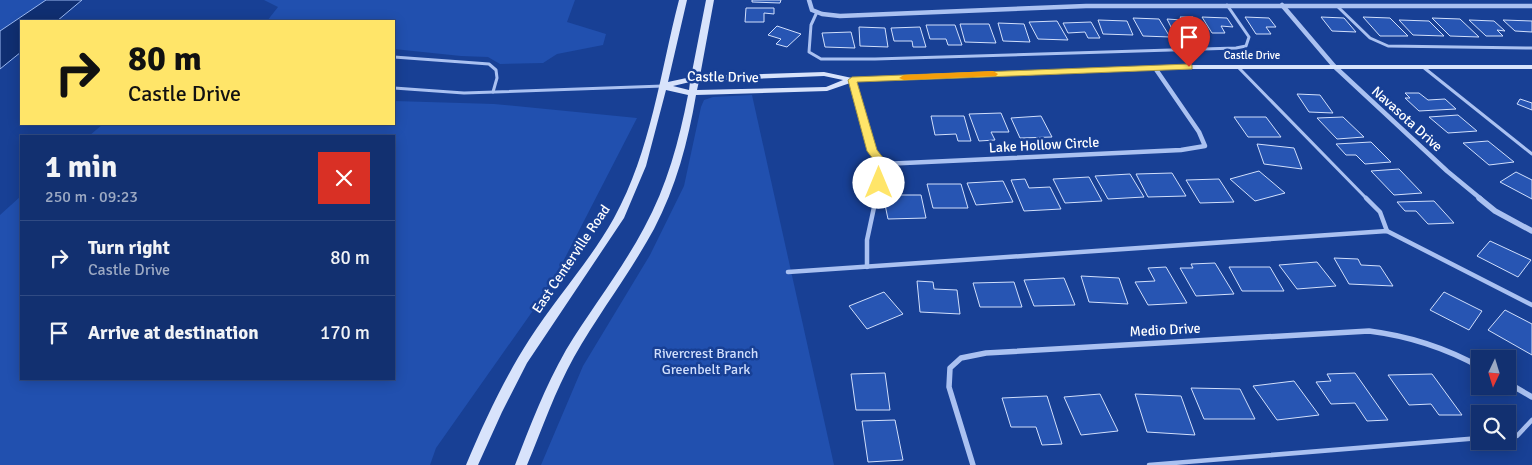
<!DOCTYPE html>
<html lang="en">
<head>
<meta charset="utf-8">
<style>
  :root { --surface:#123070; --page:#1b3875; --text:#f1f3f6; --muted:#9ca9c3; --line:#314b83 }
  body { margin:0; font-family:Signika,sans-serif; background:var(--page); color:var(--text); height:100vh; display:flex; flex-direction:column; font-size:19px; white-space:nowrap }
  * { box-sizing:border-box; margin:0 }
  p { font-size:16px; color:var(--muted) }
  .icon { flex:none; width:28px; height:28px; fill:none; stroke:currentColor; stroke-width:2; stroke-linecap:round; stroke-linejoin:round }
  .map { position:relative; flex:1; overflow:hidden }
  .details { position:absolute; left:20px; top:135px; width:375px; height:245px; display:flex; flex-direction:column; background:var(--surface); border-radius:0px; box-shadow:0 2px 12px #0003,0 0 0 1px var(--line) }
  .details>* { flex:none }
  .guide { position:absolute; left:20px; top:20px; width:375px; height:105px; border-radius:0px; box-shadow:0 2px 12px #0003,0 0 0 1px var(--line); background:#ffe569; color:#111; overflow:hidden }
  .needle { width:32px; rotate:184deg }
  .tools { position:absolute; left:1471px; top:350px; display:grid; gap:10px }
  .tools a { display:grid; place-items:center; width:45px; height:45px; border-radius:0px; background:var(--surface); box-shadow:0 2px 12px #0003,0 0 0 1px var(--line); font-size:25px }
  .pin { position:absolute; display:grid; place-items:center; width:42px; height:42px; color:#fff; margin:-51px -21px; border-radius:50% 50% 50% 0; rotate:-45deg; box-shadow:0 0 5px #0007 }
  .pin .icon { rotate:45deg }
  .me { position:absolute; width:55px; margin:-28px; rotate:0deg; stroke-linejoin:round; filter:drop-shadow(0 0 4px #0008) }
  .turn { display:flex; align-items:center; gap:18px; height:105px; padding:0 25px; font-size:22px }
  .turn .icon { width:65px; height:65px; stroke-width:2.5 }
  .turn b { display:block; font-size:35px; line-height:42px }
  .round { display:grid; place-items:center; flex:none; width:52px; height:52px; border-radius:0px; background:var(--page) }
  .overview { display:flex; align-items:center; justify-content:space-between; height:85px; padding:0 25px }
  h1 { font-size:30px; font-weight:700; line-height:38px }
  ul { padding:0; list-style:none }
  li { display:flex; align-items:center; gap:15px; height:75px; padding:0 25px; border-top:1px solid var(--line) }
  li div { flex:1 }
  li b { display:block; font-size:19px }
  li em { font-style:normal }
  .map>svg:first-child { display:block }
</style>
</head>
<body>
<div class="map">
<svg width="1532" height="465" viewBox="0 0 1532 465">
  <rect width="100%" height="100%" fill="#184095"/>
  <!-- green -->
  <g fill="#2150af">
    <polygon points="0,0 46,0 0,31"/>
    <polygon points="264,0 575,0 567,22 606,34 603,45 557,54 543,63 500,64 488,57 461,56 394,49 394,21 267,21 278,7"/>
    <polygon points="752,95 834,465 541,465 583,366 650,255 684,186 701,107 704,100 713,97"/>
    <polygon points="394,101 494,104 637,118 551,285 436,448 430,465 0,465 0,215 21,196 21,379 394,379 394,136 89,136 103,124 394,124"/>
  </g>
  <!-- water -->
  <polygon fill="#102f72" stroke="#9cbaf3" points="46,0 82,0 57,21 21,21 21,52 0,69 0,31"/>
  <!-- building -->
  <g fill="#2755b3" stroke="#d1dffc">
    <polygon points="752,0 781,0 780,3 752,2"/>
    <polygon points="746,8 774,8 774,14 764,13 764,22 745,22"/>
    <polygon points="1180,17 1193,17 1204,36 1175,35 1167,19 1182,20"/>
    <polygon points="1202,17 1227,18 1233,27 1221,26 1225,33 1212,33"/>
    <polygon points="1245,17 1269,18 1276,27 1266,27 1271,34 1256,34"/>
    <polygon points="1321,17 1344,18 1356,32 1332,31"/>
    <polygon points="1363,17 1390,18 1408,36 1380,36"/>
    <polygon points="1133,18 1159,19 1170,37 1143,36"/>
    <polygon points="1432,18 1460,19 1479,37 1450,36"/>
    <polygon points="1098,20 1127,21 1133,35 1103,34"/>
    <polygon points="1399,20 1429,21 1444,36 1413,35"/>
    <polygon points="1469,20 1494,21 1505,31 1497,30 1503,36 1486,36"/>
    <polygon points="1503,20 1532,21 1532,32 1515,31"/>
    <polygon points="1057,21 1068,40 1038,39 1029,22"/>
    <polygon points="1091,22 1100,38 1088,38 1085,32 1068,33 1063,23"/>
    <polygon points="998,23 1024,24 1030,42 1003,41"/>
    <polygon points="960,24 989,24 996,43 965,42"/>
    <polygon points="926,25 955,25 962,45 948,45 946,39 930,39"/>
    <polygon points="777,26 801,34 787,47 776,44 781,39 768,35"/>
    <polygon points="859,27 885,28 888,47 860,46"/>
    <polygon points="920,27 926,47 913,47 912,41 894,41 891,28"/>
    <polygon points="851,32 855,48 825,47 822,33"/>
    <polygon points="1405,93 1419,93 1428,100 1445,99 1456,109 1419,111 1405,98 1410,98"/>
    <polygon points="1297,94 1320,95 1333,113 1309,112"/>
    <polygon points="1520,99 1532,103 1532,110 1517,104"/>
    <polygon points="1001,113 1009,132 991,132 995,140 979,141 969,114"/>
    <polygon points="1458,115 1477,131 1448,133 1429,117"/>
    <polygon points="931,116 964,116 971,141 958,141 956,134 935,135"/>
    <polygon points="1041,116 1052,137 1020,138 1011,118"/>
    <polygon points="1234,117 1266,117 1281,137 1248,137"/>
    <polygon points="1343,117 1364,137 1337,139 1317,118"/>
    <polygon points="1488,141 1514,162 1489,165 1463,143"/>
    <polygon points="1371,142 1391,162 1365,164 1356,155 1346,155 1336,144"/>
    <polygon points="1257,144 1294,148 1302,169 1264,164"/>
    <polygon points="1399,169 1422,193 1394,195 1371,171"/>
    <polygon points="1259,171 1285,193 1255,201 1230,179"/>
    <polygon points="1516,172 1532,180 1532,199 1500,182"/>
    <polygon points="1172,173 1186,196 1148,197 1136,174"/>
    <polygon points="1130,174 1144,197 1108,199 1095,176"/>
    <polygon points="1089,177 1102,201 1065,203 1053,179"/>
    <polygon points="1025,179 1029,188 1050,187 1061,209 1024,211 1011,180"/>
    <polygon points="1219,179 1234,202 1200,203 1186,180"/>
    <polygon points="1003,181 1013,202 976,205 967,183"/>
    <polygon points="927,184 961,184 968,208 933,208"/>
    <polygon points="883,195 921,195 926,218 888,219"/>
    <polygon points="1434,201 1454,223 1428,224 1416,211 1405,211 1397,202"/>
    <polygon points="1490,241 1531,260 1518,277 1477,256"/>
    <polygon points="1334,258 1358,259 1361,265 1380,266 1393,286 1349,284"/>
    <polygon points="1317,262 1336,286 1297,289 1279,265"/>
    <polygon points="1215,263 1234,294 1196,296 1180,268 1193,268 1191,264"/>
    <polygon points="1166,267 1187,303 1148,305 1135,282 1155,281 1148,268"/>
    <polygon points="1229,267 1270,267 1284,291 1242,291"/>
    <polygon points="1081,276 1119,278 1128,304 1089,302"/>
    <polygon points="1064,278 1075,305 1034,306 1024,280"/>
    <polygon points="917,281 933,282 934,289 957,290 960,314 920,312"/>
    <polygon points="1014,282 1022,307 980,307 973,283"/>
    <polygon points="884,292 903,314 867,329 849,306"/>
    <polygon points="1444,292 1482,311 1469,330 1430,310"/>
    <polygon points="1505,310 1532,324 1532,355 1488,330"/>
    <polygon points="885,373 890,410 856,410 851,374"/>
    <polygon points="1355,373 1388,420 1367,421 1355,403 1331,404 1316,382 1331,381 1327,374"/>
    <polygon points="1432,374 1462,415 1439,415 1431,404 1409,405 1388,375"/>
    <polygon points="1294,381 1319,415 1277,420 1253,386"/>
    <polygon points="1191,388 1240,389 1255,419 1204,419"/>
    <polygon points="1100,394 1118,431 1081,435 1064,397"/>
    <polygon points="1135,394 1181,396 1195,435 1147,432"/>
    <polygon points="1047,396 1062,444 1042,445 1036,427 1011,427 1002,398"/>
    <polygon points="895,420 903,460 868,462 862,421"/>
  </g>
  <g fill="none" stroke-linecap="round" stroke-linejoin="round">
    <!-- service-far1 -->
    <g stroke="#aac1f1" stroke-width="3">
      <polyline points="1337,6 1370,38 1388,46 1532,48"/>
      <polyline points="817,12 811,25 809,52 821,59 875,59 1236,48 1246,46 1249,37 1227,5"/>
      <polyline points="394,57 489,64 496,70 497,78 493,92"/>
      <polyline points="1238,67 1367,199"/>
      <polyline points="1423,67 1532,154"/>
      <polyline points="394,88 464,93 663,86"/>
      <polyline points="876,199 883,164"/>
    </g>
    <!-- service -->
    <g stroke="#aac1f1" stroke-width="4.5">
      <polyline points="1366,198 1380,212 1387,231"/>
      <polyline points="867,267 867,240 876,198"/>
      <polyline points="788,272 1387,231 1532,305"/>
      <polyline points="1508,436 1517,436 1532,420"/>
      <polyline points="1149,465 1480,438"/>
    </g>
    <!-- minor-far1 -->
    <g stroke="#aac1f1" stroke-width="4.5">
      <polyline points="809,0 812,10 822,14 840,16 1086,6 1532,6"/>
      <polyline points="1282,5 1334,66 1447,171 1481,199"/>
      <polyline points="852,80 872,151 883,164 1181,150 1205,146 1199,132 1155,68"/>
    </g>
    <!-- minor -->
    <g stroke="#aac1f1" stroke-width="5.5">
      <polyline points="1479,198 1495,211 1532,231"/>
      <polyline points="1508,383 1532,397"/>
      <path d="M973,465L949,387L950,368L961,358L986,353L1369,331C1409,336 1444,347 1480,367"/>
    </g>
    <!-- secondary -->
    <path fill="#d8e3fb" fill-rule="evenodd" d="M679,0H687L668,82L691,77L706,0H714L700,76L824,72L852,78L1189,65H1532V69H1189L853,82L827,91L696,95C688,142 676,187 654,229C630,273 599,313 574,357C555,391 542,429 527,465H515C530,426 545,387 566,350C591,309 621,271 644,228C667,186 679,141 688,95L666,90L646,166L624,218L527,363L502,412L478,465H466C484,422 504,379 529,340C556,298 590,261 614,218C651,151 660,73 679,0ZM824,76L843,80L826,87L697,90L699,81ZM690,82L689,90L673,86Z"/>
  </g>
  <!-- route -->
  <polygon fill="#ffe569" stroke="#a69544" points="1189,64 1192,65 1192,69 857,82 877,150 888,164 884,183 879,186 873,183 877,164 867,151 848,80 852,77"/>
  <!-- slow -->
  <polygon fill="#f59e0b" points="993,71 998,74 996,76 904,80 899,78 904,75"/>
  <g text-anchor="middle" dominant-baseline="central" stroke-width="5" stroke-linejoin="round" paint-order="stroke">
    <!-- far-street labels -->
    <g font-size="11" fill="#fff" stroke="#184095">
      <text x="1252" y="55">Castle Drive</text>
    </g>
    <!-- street labels -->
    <g font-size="14" fill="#fff" stroke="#184095">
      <text transform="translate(723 77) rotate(1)">Castle Drive</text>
      <text transform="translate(1407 119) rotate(42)">Navasota Drive</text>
      <text transform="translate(1044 145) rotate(-3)">Lake Hollow Circle</text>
      <text transform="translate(571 259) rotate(-56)">East Centerville Road</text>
      <text transform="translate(1165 330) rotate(-3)">Medio Drive</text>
    </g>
    <!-- park labels -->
    <g font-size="14" fill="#d1dffc" stroke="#184095">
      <text x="706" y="353">Rivercrest Branch<tspan x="706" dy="16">Greenbelt Park</tspan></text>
    </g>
  </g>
</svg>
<div class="tools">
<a><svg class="needle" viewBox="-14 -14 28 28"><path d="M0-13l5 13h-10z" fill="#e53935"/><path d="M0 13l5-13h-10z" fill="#9ca9c3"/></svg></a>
<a><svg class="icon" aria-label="search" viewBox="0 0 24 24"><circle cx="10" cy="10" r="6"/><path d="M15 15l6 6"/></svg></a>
</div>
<div class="pin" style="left:1189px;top:67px;background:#d93025"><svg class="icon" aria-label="arrive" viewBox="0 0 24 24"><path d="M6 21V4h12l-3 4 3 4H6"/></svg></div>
<svg class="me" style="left:879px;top:183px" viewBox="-20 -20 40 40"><circle r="19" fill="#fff"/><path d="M0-13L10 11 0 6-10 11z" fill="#ffe569"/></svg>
<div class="guide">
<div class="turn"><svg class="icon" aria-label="right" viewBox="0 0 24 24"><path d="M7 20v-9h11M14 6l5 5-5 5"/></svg><div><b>80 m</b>Castle Drive</div></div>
</div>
<section class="details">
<div class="overview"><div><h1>1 min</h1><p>250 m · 09:23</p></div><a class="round" style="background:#d93025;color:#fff"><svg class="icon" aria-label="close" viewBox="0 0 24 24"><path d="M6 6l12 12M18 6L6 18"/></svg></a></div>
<ul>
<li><svg class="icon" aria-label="right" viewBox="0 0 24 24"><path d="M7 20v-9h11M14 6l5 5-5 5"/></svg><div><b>Turn right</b><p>Castle Drive</p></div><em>80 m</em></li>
<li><svg class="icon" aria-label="arrive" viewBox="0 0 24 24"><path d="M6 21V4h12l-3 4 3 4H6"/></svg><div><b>Arrive at destination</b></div><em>170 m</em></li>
</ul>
</section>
</div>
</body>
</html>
